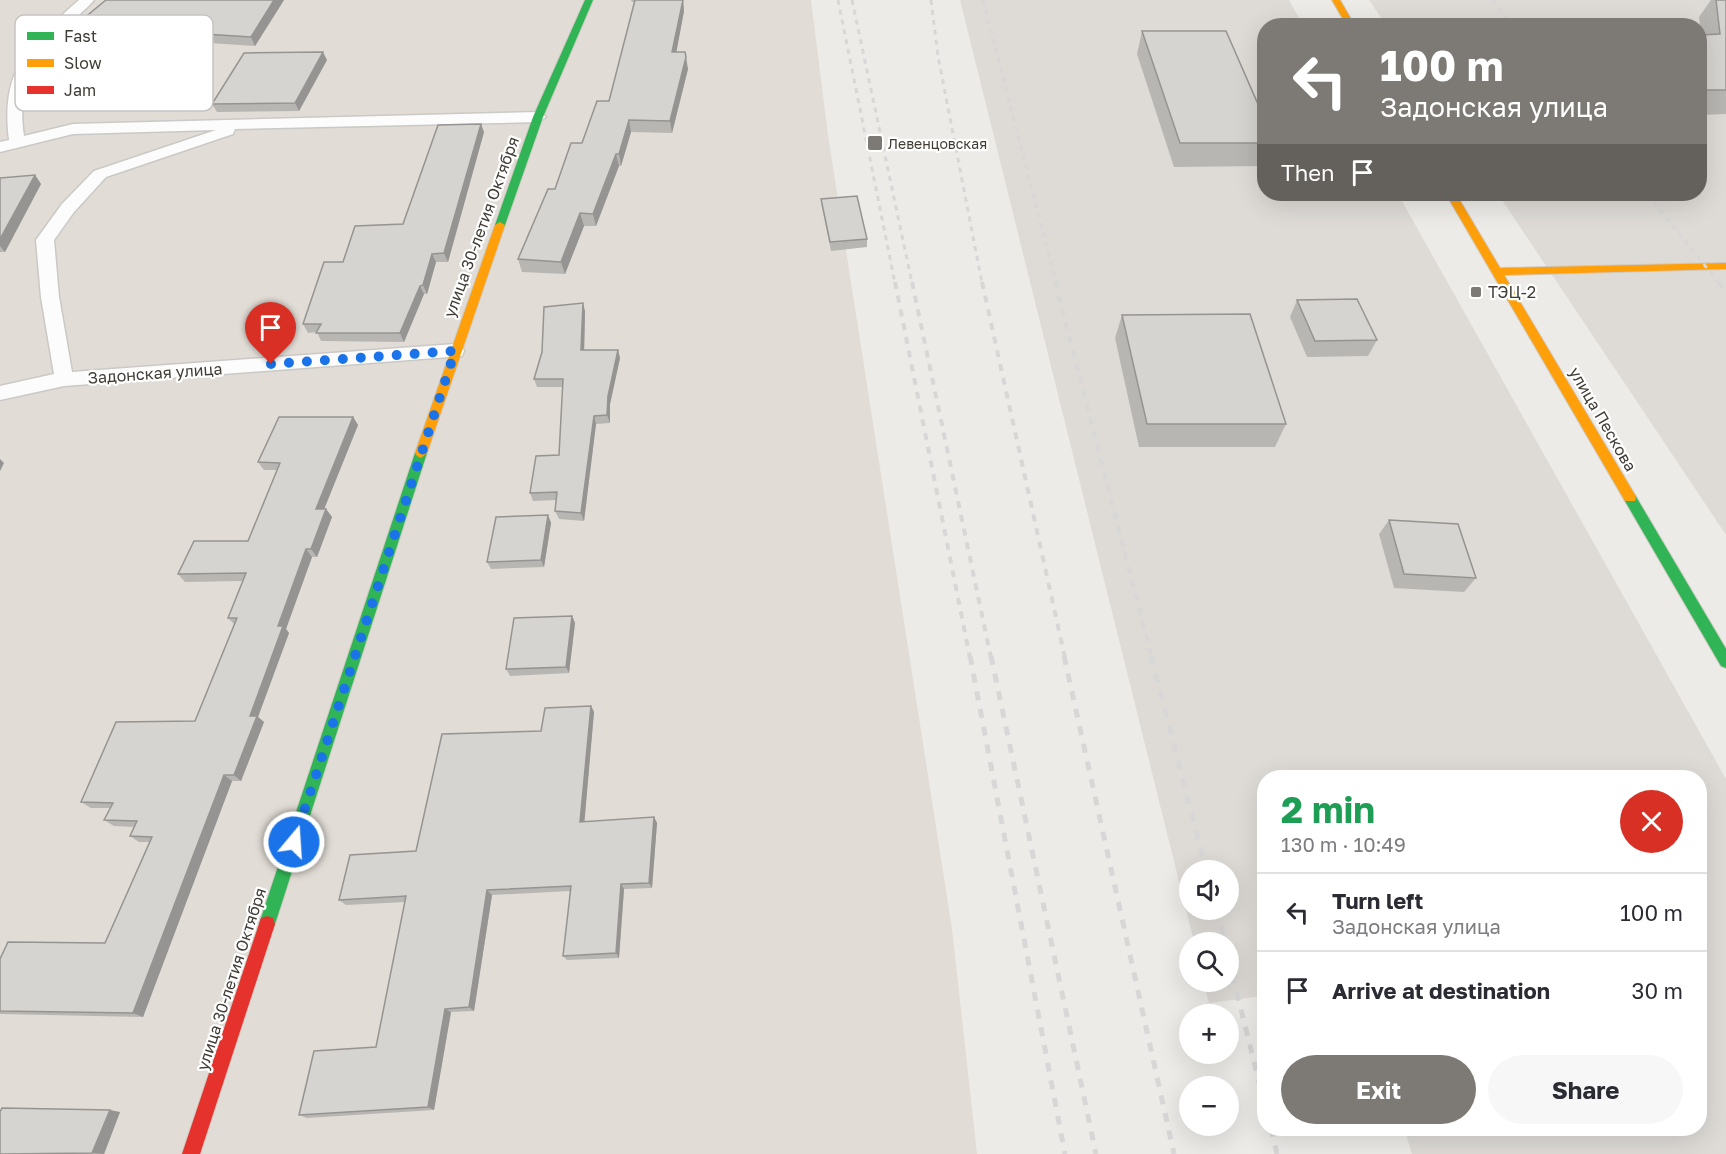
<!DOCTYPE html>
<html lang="en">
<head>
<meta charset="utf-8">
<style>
  :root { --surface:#fff; --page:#f7f7f7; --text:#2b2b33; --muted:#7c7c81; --line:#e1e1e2; --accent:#7d7974 }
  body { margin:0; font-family:"Golos Text",sans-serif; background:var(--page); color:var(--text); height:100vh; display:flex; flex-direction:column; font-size:22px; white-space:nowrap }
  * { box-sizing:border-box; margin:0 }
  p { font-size:20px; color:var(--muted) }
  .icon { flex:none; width:33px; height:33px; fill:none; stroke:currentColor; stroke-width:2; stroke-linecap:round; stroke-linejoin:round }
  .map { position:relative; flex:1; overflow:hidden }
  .drawer { position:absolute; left:1257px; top:770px; width:450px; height:366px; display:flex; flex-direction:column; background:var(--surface); border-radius:24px; box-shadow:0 6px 24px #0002 }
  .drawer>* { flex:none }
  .top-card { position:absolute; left:1257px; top:18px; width:450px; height:183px; border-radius:24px; box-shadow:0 6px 24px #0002; background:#7d7974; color:#fff; overflow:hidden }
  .buttons { position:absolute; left:1179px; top:860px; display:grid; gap:12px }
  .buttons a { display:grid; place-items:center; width:60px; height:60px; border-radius:50%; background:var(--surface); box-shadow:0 6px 24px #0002; font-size:30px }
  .pin { position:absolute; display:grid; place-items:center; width:51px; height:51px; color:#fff; margin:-62px -26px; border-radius:50% 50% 50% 0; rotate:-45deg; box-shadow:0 0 6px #0007 }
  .pin .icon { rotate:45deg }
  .me { position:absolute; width:66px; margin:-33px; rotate:18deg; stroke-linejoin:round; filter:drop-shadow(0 0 4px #0008) }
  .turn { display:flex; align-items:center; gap:21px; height:126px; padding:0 24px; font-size:27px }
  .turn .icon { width:78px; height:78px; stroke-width:2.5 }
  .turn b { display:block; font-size:42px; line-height:51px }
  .then { display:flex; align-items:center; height:57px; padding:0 24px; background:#0003; gap:12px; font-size:22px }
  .round { display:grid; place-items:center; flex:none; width:63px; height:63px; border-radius:32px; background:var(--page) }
  .headline { display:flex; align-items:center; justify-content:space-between; height:102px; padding:0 24px }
  h1 { font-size:36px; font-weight:700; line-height:45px; color:#1e9e55 }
  .primary-button { display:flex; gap:12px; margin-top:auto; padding:12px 24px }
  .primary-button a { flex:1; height:69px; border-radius:36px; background:var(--accent); color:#fff; font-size:24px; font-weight:700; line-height:69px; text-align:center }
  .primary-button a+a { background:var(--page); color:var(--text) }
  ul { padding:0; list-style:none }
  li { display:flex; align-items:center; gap:18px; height:78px; padding:0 24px; border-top:2px solid var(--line) }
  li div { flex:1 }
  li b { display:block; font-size:22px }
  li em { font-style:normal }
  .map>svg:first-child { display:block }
</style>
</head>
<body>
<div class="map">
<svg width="1726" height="1154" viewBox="0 0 1726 1154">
  <rect width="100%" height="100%" fill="#edebe8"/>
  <!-- residential -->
  <polygon fill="#e1dcd5" points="0,0 811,0 828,135 952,929 977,1154 0,1154"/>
  <!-- industrial -->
  <g fill="#dedbd7" fill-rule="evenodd">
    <path d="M960,0H1289L1303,25L1264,26V194H1398L1726,779V1154H1412L1404,1128H1700V777H1264V996L1209,1003L1203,981H1228V942H1194ZM1190,870H1228V909H1190Z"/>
    <polygon points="1369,0 1726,0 1726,535 1498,194 1700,194 1700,26 1386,25"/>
  </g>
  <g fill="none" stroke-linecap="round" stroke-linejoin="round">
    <defs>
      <path id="lane" d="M79,0H94C85,11 73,19 63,29C30,60 17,91 24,136L73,124L538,112L546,117L538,122L235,129L233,134L106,177L74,212L54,240L59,297L72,372L455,344L462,346L464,351L462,356L64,386L0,400V386L54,374L41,297L36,240L62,204L94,171L216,130L73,134L0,152V142L9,140C0,69 29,44 79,0Z"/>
      <g id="fast">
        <polygon points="585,0 593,0 543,117 505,225 504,227 496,227 495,225 533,117"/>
        <polygon points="421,448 427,453 275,924 273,930 267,932 261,930 259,924 415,453"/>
        <polygon points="1630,493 1635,495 1726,649 1726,668 1721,666 1625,501 1624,498 1625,495"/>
      </g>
      <g id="slow">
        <polygon points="1332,0 1340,0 1355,26 1347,26"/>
        <polygon points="1446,194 1456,194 1500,268 1726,263 1726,269 1504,275 1635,495 1636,498 1635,501 1625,501"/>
        <polygon points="500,222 505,225 427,453 421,458 417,456 415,453 495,225"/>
      </g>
      <polygon id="jam" points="267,916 273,918 275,924 200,1154 182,1154 259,924 261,918"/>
    </defs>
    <!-- lane casing -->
    <use href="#lane" stroke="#cbc9c5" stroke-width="3"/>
    <!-- fast casing -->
    <use href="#fast" stroke="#cecac2" stroke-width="2"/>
    <!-- slow casing -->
    <use href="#slow" stroke="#cecac2" stroke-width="2"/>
    <!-- jam casing -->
    <use href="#jam" stroke="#cecac2" stroke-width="2"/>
    <!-- lane -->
    <use href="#lane" fill="#fcfcfc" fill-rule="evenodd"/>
    <!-- fast -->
    <use href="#fast" fill="#30b455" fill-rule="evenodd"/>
    <!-- slow -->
    <use href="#slow" fill="#ff9f0a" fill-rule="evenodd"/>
    <!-- jam -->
    <use href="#jam" fill="#e5322d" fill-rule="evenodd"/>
    <!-- rail-far2 -->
    <g stroke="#d8d7d7" stroke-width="3" stroke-dasharray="5 5" stroke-linecap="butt">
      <polyline points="838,0 895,283"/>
      <polyline points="852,0 912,283"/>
      <polyline points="931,0 938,56 982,283"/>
      <polyline points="983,0 1056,283"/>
      <polyline points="1493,0 1513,26"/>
      <polyline points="1647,194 1719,283"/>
    </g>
    <!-- rail-far1 -->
    <g stroke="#d8d7d7" stroke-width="4" stroke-dasharray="7 7" stroke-linecap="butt">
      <polyline points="895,282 970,658"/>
      <polyline points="912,282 991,658"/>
      <polyline points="982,282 1065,658"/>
      <polyline points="1055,282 1152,658"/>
      <polyline points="1718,282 1726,292"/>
    </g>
    <!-- rail -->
    <g stroke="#d8d7d7" stroke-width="5" stroke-dasharray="9 9" stroke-linecap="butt">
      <polyline points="970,656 1065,1154"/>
      <polyline points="991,656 1096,1154"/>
      <polyline points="1064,656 1174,1154"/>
      <polyline points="1151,656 1206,870"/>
      <polyline points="1216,909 1225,942"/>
      <polyline points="1228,957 1264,1102"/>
      <polyline points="1271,1128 1277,1154"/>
    </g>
  </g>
  <!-- wall -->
  <g fill="#b8b6b3">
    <polygon points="106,0 284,0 255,46 194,42 192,37 89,29 83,19"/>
    <polygon points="631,0 683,0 684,11 676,52 688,69 672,133 631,132 621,166 619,166 596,226 584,226 565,274 522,272 518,259 555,189 582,143 609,101 635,2 632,2"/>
    <polygon points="1711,0 1726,0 1726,114 1700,115 1700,35 1701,34 1699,17"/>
    <polygon points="1142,31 1264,118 1264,166 1174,167 1137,54"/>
    <polygon points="327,60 299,111 217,112 212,104"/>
    <polygon points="484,132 448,262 436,262 427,294 424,294 404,342 321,341 317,332 308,333 303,324 343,262 403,224"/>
    <polygon points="35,175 41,184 5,252 0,252 0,178"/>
    <polygon points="821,199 867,239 867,247 831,251 822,207"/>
    <polygon points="1297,300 1377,340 1368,356 1307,357 1290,317"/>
    <polygon points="585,311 584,350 618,350 620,358 610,404 610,423 596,424 584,521 559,519 555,511 556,500 533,501 530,493 559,455 563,387 537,387 534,379"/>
    <polygon points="1122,315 1286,424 1275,447 1139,447 1115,338"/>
    <polygon points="353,417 358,425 324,509 326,509 332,517 317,557 312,557 286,629 289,633 258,717 264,722 241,781 232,781 143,1017 0,1014 0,959 105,943 149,842 139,842 130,836 134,827 114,826 104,820 110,808 91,808 81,802 195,721 234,624 228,618 243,581 185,582 178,574 248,541 277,470 264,470 258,462"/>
    <polygon points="548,515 551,523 544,567 491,569 487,562"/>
    <polygon points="1389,520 1476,578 1464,592 1394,588 1379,534"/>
    <polygon points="572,616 575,623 569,673 510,676 506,669"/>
    <polygon points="591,706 594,712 584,822 654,817 657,823 652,888 624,889 619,958 567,960 563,956 571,891 492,895 474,1011 451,1012 434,1110 307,1118 299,1115 376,1047 405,902 346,905 339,900 416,851 541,731"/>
    <polygon points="120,1112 104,1154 0,1154"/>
  </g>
  <!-- shaded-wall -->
  <g fill="#969492">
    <polygon points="274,0 284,0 255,46 251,37"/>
    <polygon points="683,0 684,11 674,65 672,52"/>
    <polygon points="323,52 327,60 299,111 295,103"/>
    <polygon points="686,57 688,69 672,133 670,121"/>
    <polygon points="629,120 631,132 621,166 619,154"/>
    <polygon points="481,124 484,132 448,262 444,253"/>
    <polygon points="616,154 619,166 596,226 593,214"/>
    <polygon points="35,175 41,184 5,252 0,246 0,239"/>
    <polygon points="580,213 584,226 565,274 561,262"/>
    <polygon points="432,254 436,262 427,294 423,285"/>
    <polygon points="420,286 424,294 404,342 400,333"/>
    <polygon points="583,303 585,311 584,358 581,350"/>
    <polygon points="618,350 620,358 610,404 610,423 607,415 608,396"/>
    <polygon points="594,416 596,424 584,521 581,513"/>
    <polygon points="353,417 358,425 321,517 316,509"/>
    <polygon points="0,459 4,463 0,471"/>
    <polygon points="326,509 332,517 317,557 311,549"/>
    <polygon points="548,515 551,523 544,567 541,560"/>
    <polygon points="306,549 312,557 286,629 289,633 258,717 264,722 241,781 234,775 250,716 278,626"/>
    <polygon points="572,616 575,623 569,673 566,667"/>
    <polygon points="591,706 594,712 584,827 580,822"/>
    <polygon points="224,775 232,781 143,1017 133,1013"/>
    <polygon points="654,817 657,823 652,888 649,883"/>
    <polygon points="621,884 624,889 619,958 616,953"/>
    <polygon points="487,890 492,895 474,1011 469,1007"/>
    <polygon points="445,1009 451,1012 434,1110 428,1107"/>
    <polygon points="110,1110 120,1112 104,1154 92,1153"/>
  </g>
  <!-- building -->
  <g fill="#d6d4d0" stroke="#969492" stroke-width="1.5">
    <polygon points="106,0 274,0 251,37 189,33 193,29 83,19"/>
    <polygon points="635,0 683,0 672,52 685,52 686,57 670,121 629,120 619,154 616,154 593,214 580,213 561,262 518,259 548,189 555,189 571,143 582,143 597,101 609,101"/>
    <polygon points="1716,0 1726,0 1726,90 1700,90 1700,35 1720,34"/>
    <polygon points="1142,31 1226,31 1264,118 1264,143 1180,143"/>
    <polygon points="323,52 295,103 212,104 244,53"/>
    <polygon points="481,124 444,253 432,254 423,285 420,286 400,333 316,333 321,324 303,324 324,262 343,262 355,226 403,224 438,125"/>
    <polygon points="35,175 0,239 0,178"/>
    <polygon points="857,196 867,239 830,242 821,199"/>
    <polygon points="1357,299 1377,340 1315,341 1297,300"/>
    <polygon points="583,303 581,350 618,350 608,396 607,415 594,416 581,513 555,511 557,492 530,493 536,456 559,455 563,379 534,379 542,352 544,307"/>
    <polygon points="1250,314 1286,424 1147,424 1122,315"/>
    <polygon points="279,417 353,417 316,509 326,509 311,549 306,549 278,626 283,626 250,716 257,716 234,775 224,775 133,1013 0,1011 0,959 8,942 105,943 152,837 130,836 137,821 104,820 113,803 81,802 116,722 195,721 237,618 228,618 246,573 178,574 194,541 248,541 280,463 258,462"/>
    <polygon points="548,515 541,560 487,562 496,517"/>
    <polygon points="1389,520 1458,524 1476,578 1404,574"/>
    <polygon points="572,616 566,667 506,669 514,618"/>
    <polygon points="591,706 580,822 654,817 649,883 621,884 616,953 563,956 571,886 487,890 469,1007 445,1009 428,1107 299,1115 314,1051 376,1047 406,896 339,900 350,855 416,851 442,734 541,731 545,708"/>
    <polygon points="2,1108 110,1110 92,1153 0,1154 0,1112"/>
  </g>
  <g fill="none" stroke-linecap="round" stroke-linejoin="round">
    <!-- route -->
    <polyline stroke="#1a73e8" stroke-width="10" stroke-dasharray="0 18" points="271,364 455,351 294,842"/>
  </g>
  <!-- markers -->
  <g fill="#7d7974" stroke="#fff" stroke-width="2">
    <rect x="867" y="135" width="16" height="16" rx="3"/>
    <rect x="1470" y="286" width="12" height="12" rx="3"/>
  </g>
  <g text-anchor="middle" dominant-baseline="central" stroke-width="4.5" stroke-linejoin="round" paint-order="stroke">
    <!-- far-poi labels -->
    <g font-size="14" fill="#413c35" stroke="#fff" text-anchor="start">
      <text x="888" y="143">Левенцовская</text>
    </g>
    <!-- street labels -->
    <g font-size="16" fill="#413c35" stroke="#fff">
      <text transform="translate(481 227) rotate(-70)">улица 30-летия Октября</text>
      <text transform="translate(155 373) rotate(-4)">Задонская улица</text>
      <text transform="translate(1603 419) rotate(60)">улица Пескова</text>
      <text transform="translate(231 979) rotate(-72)">улица 30-летия Октября</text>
    </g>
    <!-- poi labels -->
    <g font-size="16" fill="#413c35" stroke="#fff" text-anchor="start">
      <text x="1488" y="292">ТЭЦ-2</text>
    </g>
  </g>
  <!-- legend -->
  <rect x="15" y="15" width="198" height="96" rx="9" fill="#fff" stroke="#c6c4c2" stroke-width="1.5"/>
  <rect x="27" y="32" width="27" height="8" fill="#30b455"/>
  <rect x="27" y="59" width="27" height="8" fill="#ff9f0a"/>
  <rect x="27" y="86" width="27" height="8" fill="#e5322d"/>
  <g font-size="16" fill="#413c35">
    <text x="64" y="42">Fast</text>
    <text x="64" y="69">Slow</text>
    <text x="64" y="96">Jam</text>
  </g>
</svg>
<div class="buttons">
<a><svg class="icon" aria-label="sound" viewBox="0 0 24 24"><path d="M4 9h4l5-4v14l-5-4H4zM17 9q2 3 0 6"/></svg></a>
<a><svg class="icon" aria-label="search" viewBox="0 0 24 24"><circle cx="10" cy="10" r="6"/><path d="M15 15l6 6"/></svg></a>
<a>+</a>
<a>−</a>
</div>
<div class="pin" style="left:271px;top:364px;background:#d93025"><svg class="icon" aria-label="arrive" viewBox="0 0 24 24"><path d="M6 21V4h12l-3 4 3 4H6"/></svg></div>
<svg class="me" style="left:294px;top:842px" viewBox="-20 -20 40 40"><circle r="17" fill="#1a73e8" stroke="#fff" stroke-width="3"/><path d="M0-11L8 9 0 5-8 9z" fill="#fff"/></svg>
<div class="top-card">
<div class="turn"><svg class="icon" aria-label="left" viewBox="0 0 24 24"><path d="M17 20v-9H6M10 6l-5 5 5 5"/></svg><div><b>100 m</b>Задонская улица</div></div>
<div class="then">Then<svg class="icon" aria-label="arrive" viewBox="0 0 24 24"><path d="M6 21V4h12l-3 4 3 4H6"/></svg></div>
</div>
<section class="drawer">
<div class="headline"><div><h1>2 min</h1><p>130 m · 10:49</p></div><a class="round" style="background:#d93025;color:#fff"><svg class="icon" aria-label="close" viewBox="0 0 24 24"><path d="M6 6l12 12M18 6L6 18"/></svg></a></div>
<ul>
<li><svg class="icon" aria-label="left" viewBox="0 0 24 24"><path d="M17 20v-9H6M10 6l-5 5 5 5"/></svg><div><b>Turn left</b><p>Задонская улица</p></div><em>100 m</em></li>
<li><svg class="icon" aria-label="arrive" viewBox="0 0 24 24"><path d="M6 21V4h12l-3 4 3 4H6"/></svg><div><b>Arrive at destination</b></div><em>30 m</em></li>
</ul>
<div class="primary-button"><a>Exit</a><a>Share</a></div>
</section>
</div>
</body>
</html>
